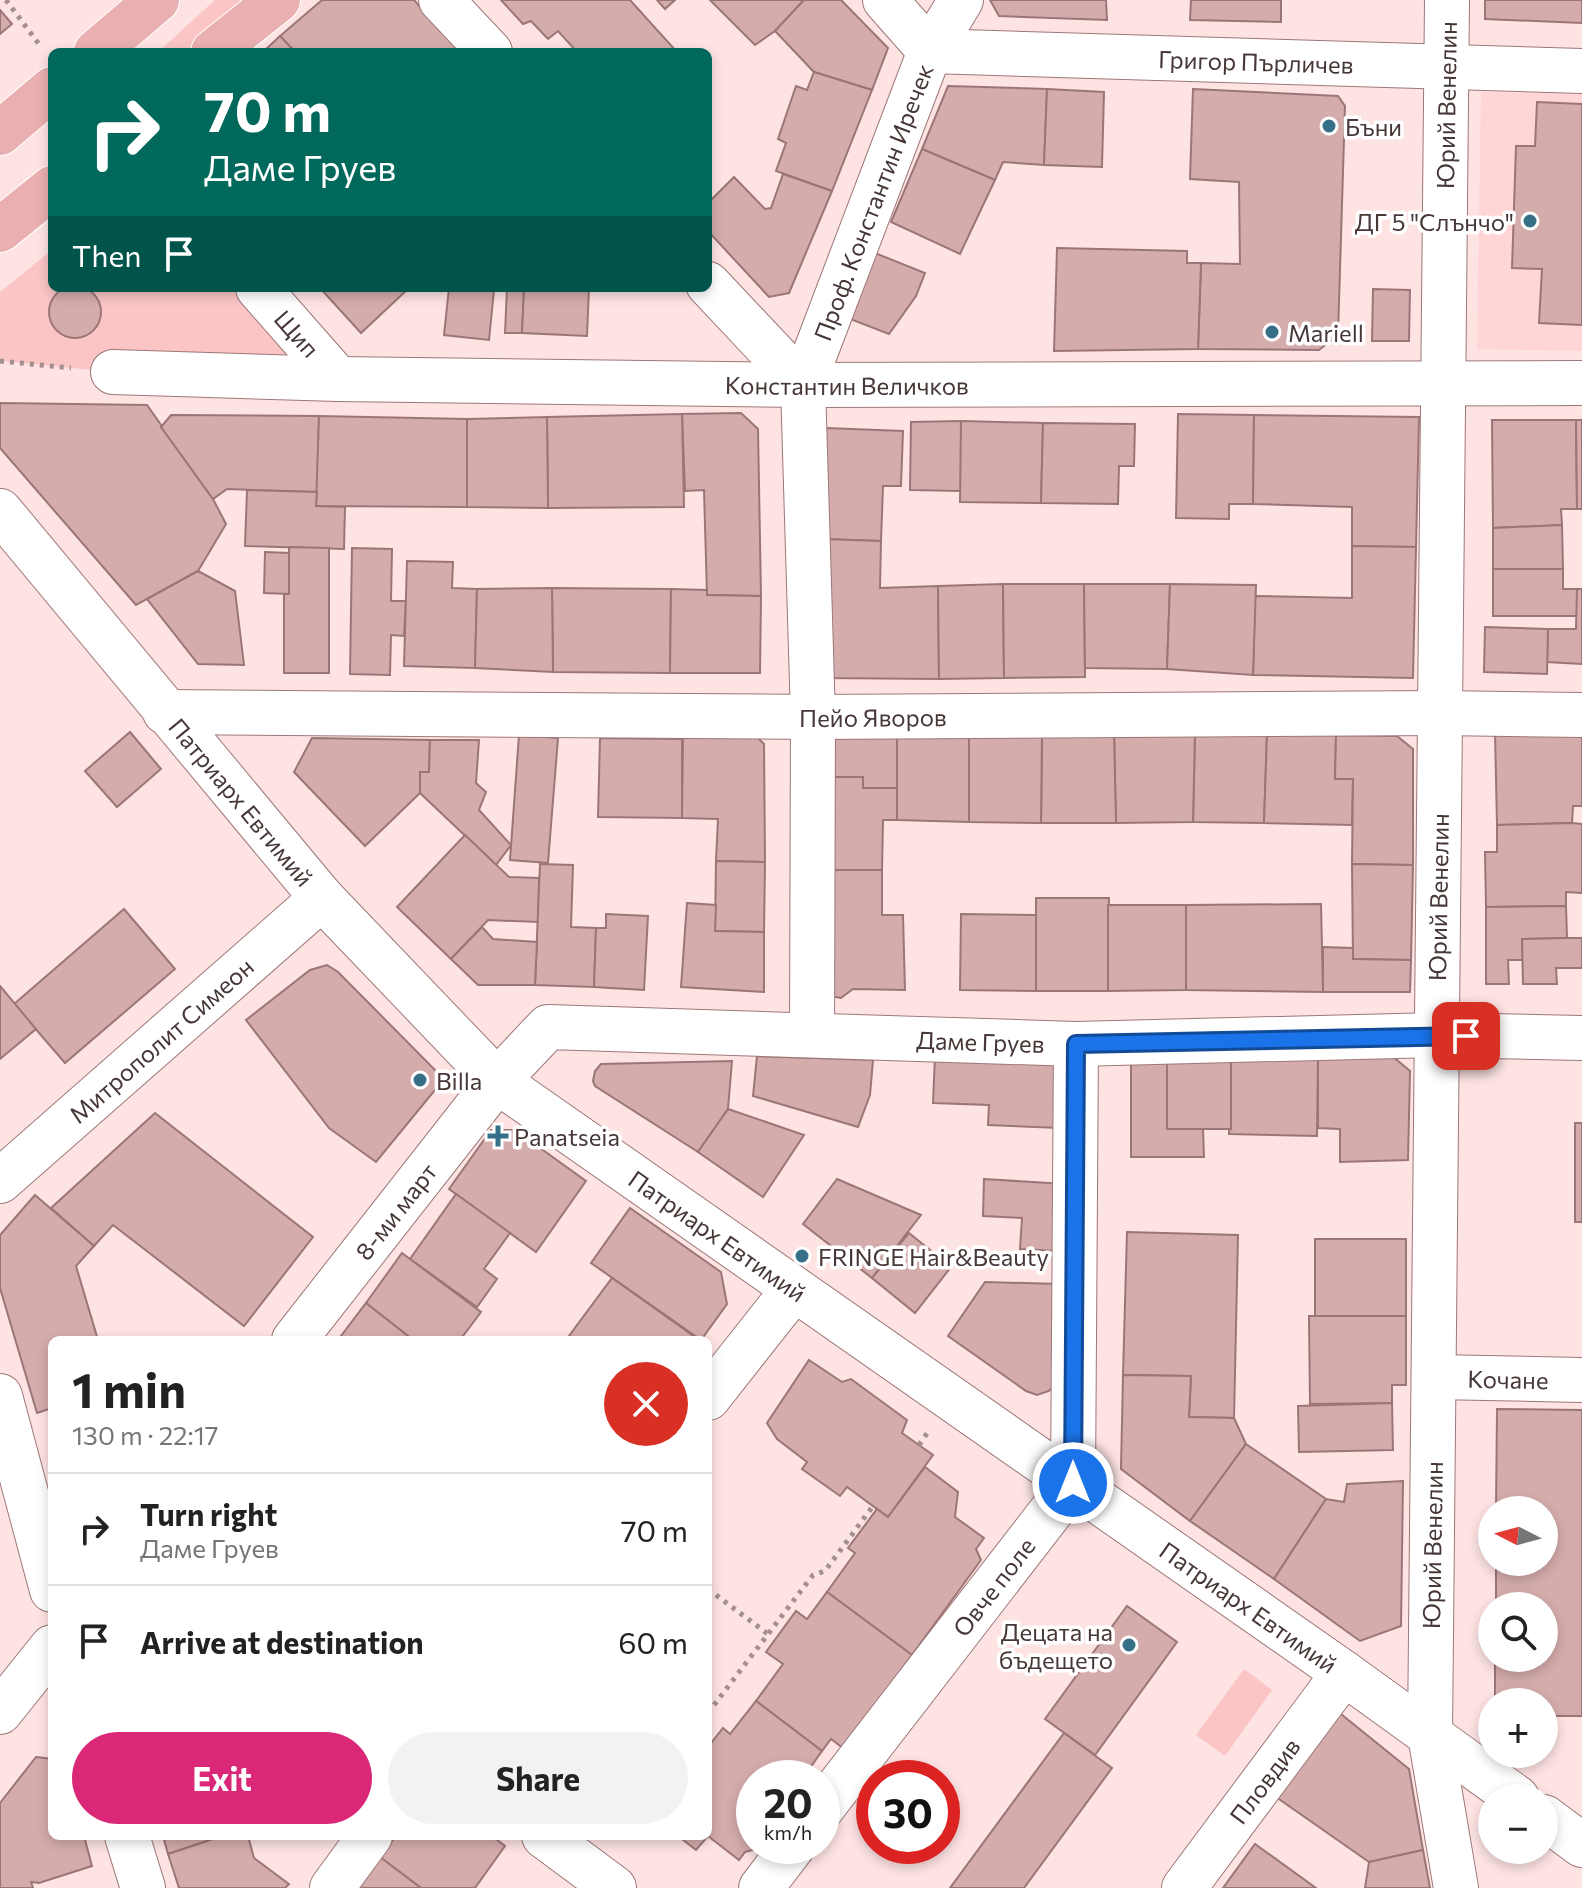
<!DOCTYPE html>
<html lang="en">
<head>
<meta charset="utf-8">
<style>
  :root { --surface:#fff; --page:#f2f2f2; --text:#222; --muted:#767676; --line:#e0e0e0; --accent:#db2777 }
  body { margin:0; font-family:Commissioner,sans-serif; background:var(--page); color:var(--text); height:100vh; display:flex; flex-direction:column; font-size:30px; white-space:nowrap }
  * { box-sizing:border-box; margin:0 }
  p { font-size:26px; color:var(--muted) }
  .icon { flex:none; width:44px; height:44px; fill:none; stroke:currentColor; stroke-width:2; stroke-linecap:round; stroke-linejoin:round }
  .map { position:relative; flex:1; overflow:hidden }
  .sheet { position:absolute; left:48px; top:1336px; width:664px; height:504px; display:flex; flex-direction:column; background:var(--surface); border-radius:12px; box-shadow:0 4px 12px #0003 }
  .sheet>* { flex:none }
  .banner { position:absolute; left:48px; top:48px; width:664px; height:244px; border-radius:12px; box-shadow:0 4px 12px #0003; background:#00695c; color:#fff; overflow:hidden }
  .needle { width:52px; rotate:276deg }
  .controls { position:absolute; left:1478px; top:1496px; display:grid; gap:16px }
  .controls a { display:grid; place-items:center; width:80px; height:80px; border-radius:50%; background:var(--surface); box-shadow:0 4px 12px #0003; font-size:40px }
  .speed { position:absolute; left:736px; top:1760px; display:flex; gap:16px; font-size:40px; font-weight:700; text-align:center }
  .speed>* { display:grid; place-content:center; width:104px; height:104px; border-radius:50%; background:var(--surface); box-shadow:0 4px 12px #0003; line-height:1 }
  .speed small { font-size:20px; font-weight:400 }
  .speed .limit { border:12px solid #d22; background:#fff; color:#111 }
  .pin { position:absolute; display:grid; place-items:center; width:68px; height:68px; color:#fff; margin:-34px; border-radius:16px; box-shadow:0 4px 12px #0006 }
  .me { position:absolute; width:88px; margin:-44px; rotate:0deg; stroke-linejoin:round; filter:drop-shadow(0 0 6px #0008) }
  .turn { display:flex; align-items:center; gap:28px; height:168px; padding:0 24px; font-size:36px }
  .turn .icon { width:104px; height:104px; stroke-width:2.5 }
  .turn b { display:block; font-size:56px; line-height:68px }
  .then { display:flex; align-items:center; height:76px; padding:0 24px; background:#0003; gap:16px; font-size:30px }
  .round { display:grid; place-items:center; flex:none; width:84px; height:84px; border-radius:42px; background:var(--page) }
  .overview { display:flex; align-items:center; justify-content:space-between; height:136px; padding:0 24px }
  h1 { font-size:48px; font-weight:700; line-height:60px }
  .primary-button { display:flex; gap:16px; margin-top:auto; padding:16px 24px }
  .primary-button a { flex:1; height:92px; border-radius:48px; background:var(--accent); color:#fff; font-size:32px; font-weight:700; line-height:92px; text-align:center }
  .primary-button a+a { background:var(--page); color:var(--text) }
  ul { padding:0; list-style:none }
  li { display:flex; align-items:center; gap:24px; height:112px; padding:0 24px; border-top:2px solid var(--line) }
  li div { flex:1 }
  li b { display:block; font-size:30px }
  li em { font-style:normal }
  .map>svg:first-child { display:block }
</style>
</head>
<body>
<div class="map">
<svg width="1582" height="1888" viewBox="0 0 1582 1888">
  <rect width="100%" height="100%" fill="#fee3e3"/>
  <!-- built -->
  <polygon fill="#ffd5d5" points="1481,92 1582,94 1582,351 1477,349"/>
  <!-- green -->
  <g fill="#fbc5c6">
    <polygon points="215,0 248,0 186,52 158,52"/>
    <polygon points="52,250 52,288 258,288 338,379 113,372 0,361 0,292"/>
    <polygon points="1244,1669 1272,1690 1225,1756 1196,1735"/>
  </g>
  <!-- building -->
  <g fill="#d5acac" stroke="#9c7576" stroke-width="2">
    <polygon points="322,0 414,0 461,52 295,52 280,36"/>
    <polygon points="501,0 630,0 677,52 577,52 558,31 548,39 531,21 523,24"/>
    <polygon points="657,0 675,0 665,9"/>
    <polygon points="710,0 804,0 775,31 755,45"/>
    <polygon points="804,0 841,0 888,48 872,90 814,72 775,31"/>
    <polygon points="990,0 1106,0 1107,20 999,16"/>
    <polygon points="1191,0 1281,0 1281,22 1190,20"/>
    <polygon points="1485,0 1582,0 1582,23 1485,19"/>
    <polygon points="0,10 12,24 0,34"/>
    <polygon points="280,36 295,52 263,52"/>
    <polygon points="814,72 872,90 832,191 776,171 786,143 778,139 796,86 807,90"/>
    <polygon points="948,86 1047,89 1044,165 1003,162 995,180 922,149"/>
    <polygon points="1047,89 1104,92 1102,167 1044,165"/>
    <polygon points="1193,89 1338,96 1345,106 1338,335 1319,350 1198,349 1201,263 1240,264 1239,182 1190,179"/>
    <polygon points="1537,102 1582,104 1582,325 1539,323 1542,269 1512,268 1516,146 1535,146"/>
    <polygon points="922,149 995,180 960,254 891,222"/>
    <polygon points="783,174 832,191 789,293 769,297 708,231 708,203 734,177 765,209 771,208"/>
    <polygon points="1057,248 1187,251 1187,263 1201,263 1198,349 1054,351"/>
    <polygon points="870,251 925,273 916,296 889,334 845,317"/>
    <circle cx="75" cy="312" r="26"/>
    <polygon points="320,288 409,288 361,333"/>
    <polygon points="449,288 494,290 489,340 444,335"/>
    <polygon points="507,288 538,288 524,289 522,333 505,333"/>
    <polygon points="538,288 589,288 587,336 522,333 524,289"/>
    <polygon points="1373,289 1410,290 1409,341 1372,341"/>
    <polygon points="0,403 147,405 213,499 226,524 198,571 136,605 0,448"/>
    <polygon points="741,413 758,429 761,596 707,595 704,490 685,491 682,414"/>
    <polygon points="682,414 684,507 548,508 547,417"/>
    <polygon points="1178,414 1254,415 1253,504 1229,504 1229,519 1176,518"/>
    <polygon points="171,415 319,416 317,492 227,489 213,499 161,427"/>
    <polygon points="1254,415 1419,417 1416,547 1352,546 1352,507 1253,504"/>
    <polygon points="319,416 467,419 467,507 316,506"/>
    <polygon points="547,417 548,508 467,507 467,419"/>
    <polygon points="1492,420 1576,420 1577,509 1561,509 1562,525 1493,528"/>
    <polygon points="1576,420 1582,420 1582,509 1577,509"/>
    <polygon points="961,421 961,491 910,490 911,422"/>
    <polygon points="961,421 1043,423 1041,503 960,502"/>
    <polygon points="1043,423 1135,424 1134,466 1119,466 1118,504 1041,503"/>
    <polygon points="826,428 903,431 901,486 883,486 881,541 822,539"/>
    <polygon points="247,490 317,492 316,506 345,507 344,549 245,546"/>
    <polygon points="1562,525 1563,569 1493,569 1493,528"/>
    <polygon points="822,539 881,541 880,588 938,586 939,679 820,678"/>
    <polygon points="1352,546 1416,547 1413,678 1253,675 1255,596 1352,598"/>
    <polygon points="289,547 329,548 329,673 284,673 284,594 289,594"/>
    <polygon points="352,548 392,549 391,601 406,601 404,636 391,635 390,675 350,674"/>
    <polygon points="265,552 289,553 289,594 264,593"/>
    <polygon points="407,561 453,562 452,588 477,589 475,668 404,666"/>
    <polygon points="1493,569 1563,569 1563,589 1577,589 1577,616 1493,616"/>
    <polygon points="198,571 235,591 244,665 198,664 147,599"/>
    <polygon points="1003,584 1004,678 939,679 938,586"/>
    <polygon points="1003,584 1084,584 1085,677 1004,678"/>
    <polygon points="1084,584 1170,584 1167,669 1085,668"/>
    <polygon points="1170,584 1256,585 1253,675 1167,669"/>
    <polygon points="552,588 671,589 670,673 553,672"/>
    <polygon points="552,588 553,672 475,668 477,589"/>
    <polygon points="671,589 707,590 707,595 761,596 760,673 670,673"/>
    <polygon points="1577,589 1582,589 1582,664 1547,662 1548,629 1576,629"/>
    <polygon points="1485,627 1548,629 1547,674 1484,672"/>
    <polygon points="1582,731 1582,806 1573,806 1572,823 1497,825 1495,732"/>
    <polygon points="130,732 161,769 117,807 85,771"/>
    <polygon points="1195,732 1267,733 1264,823 1193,822"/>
    <polygon points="1195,732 1193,822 1116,823 1114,733"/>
    <polygon points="1042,733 1114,733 1116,823 1041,823"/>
    <polygon points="1042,733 1041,823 969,822 969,734"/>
    <polygon points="1267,733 1336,735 1335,779 1353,779 1352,825 1264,823"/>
    <polygon points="969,734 969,822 897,820 897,736"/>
    <polygon points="519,735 558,738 548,863 510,860"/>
    <polygon points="1336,735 1397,736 1413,749 1413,865 1352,864 1353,779 1335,779"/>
    <polygon points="683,736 757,737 764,744 765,862 716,861 718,819 682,818"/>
    <polygon points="831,736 897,736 897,788 863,788 863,777 832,777"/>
    <polygon points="312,738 430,740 429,772 420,772 420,793 365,846 294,772"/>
    <polygon points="600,738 682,739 682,818 598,817"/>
    <polygon points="430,740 479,740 476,783 486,792 479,810 511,845 496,865 420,793 420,772 429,772"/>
    <polygon points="832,777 863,777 863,788 897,788 897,820 883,820 882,870 832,870"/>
    <polygon points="1572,823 1582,824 1582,893 1566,892 1566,906 1486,907 1485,852 1497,852 1497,825"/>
    <polygon points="465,835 509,877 539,878 538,922 488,920 451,959 397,907"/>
    <polygon points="716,861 765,862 764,932 715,931"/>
    <polygon points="540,864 573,865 571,927 596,928 594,987 535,985"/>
    <polygon points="1352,864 1413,865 1411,960 1353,959"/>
    <polygon points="832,870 882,870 882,915 903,915 905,990 853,989 841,998 830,996"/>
    <polygon points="1036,898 1109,898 1108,991 1036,991"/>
    <polygon points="687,903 716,905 715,931 764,932 764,992 681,987"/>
    <polygon points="1321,904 1323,992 1186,990 1186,905"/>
    <polygon points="1108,905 1186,905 1186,990 1108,991"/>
    <polygon points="1566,906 1567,938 1522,939 1523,960 1508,960 1509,984 1486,984 1486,907"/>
    <polygon points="124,909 175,969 65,1063 14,1004"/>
    <polygon points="606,914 648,916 644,990 594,987 596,928 606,928"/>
    <polygon points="961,914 1036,915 1036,991 960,990"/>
    <polygon points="482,927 493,939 537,942 535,985 478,985 451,959"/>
    <polygon points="1567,938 1582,938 1582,968 1556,968 1557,984 1523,984 1522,939"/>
    <polygon points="1323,947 1353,948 1353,959 1411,960 1410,992 1323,992"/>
    <polygon points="327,965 338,972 444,1079 376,1162 329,1128 246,1020 310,970"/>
    <polygon points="0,986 36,1029 0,1059"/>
    <polygon points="1318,1052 1391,1055 1410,1071 1408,1160 1340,1162 1340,1129 1318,1128"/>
    <polygon points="1318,1052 1317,1136 1229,1134 1231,1056"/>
    <polygon points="757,1056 873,1060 870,1095 858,1127 753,1096"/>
    <polygon points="935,1056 1062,1060 1060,1128 988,1125 989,1105 933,1103"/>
    <polygon points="1131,1056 1167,1056 1167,1129 1203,1129 1204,1157 1131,1157"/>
    <rect x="1167" y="1056" width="64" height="73"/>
    <polygon points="732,1061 728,1109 698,1152 595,1086 593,1081 595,1071 601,1064"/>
    <polygon points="728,1109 804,1135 763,1197 698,1152"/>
    <polygon points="155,1113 313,1237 244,1326 113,1225 94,1246 51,1208"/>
    <rect x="1575" y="1123" width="7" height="99"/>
    <polygon points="491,1130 515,1130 586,1181 536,1252 449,1189"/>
    <polygon points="837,1179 921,1215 872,1278 803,1224"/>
    <polygon points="984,1179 1064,1184 1059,1251 1020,1249 1022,1218 983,1216"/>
    <polygon points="456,1194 510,1233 484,1269 497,1279 477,1307 410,1259"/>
    <polygon points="35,1195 94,1246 76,1266 98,1340 52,1340 52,1408 37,1413 0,1288 0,1235"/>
    <polygon points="630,1208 721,1272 727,1304 701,1340 591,1263"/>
    <polygon points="1127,1232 1238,1235 1234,1418 1189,1417 1191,1376 1123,1375"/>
    <polygon points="909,1233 951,1267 915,1313 872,1278"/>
    <rect x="1315" y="1239" width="91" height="77"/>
    <polygon points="402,1253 481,1312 460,1340 413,1340 366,1303"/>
    <polygon points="612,1278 699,1340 566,1340"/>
    <polygon points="985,1282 1060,1284 1053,1386 1049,1391 1037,1395 1026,1391 948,1336"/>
    <polygon points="366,1303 413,1340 338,1340"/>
    <polygon points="1309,1316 1406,1316 1406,1385 1392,1385 1392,1403 1310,1404"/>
    <polygon points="809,1360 842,1382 851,1379 907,1420 902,1433 933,1455 888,1517 847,1487 840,1496 802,1469 807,1462 777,1439 767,1423"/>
    <polygon points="1123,1375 1191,1376 1189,1417 1234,1418 1246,1444 1190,1521 1121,1469"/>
    <polygon points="1392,1403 1393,1450 1299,1452 1298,1406"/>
    <polygon points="1497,1409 1582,1410 1582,1716 1544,1716 1544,1702 1495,1702 1495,1658 1544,1658 1544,1606 1496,1606 1496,1562 1544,1562 1544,1510 1496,1510"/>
    <polygon points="1246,1444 1326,1499 1274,1579 1190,1521"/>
    <polygon points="925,1467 958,1492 955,1517 984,1538 976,1549 981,1560 912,1655 827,1592 855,1553 848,1548 877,1509 888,1517"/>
    <polygon points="1403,1481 1401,1626 1360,1641 1274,1579 1326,1499 1344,1502 1347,1484"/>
    <polygon points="827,1592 912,1655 843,1748 831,1739 822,1751 756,1701 783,1664 766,1652 796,1611 807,1619"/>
    <polygon points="1127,1606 1177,1642 1095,1755 1045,1719"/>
    <polygon points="756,1701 822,1751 810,1768 812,1778 754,1778 754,1846 767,1846 745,1852 739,1860 708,1836 696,1850 678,1836 708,1836 708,1747 723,1728 730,1734"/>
    <polygon points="1336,1710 1409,1769 1423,1850 1369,1862 1276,1797"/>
    <polygon points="1064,1733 1112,1768 1024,1888 950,1888"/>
    <polygon points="36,1757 52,1759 52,1836 84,1836 92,1866 39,1883 31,1882 33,1888 0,1888 0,1803"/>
    <polygon points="163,1836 222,1836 168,1854"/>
    <polygon points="222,1836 248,1836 254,1858 289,1884 285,1888 179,1888 168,1854"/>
    <polygon points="396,1836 492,1836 505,1846 475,1888 421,1888 380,1857"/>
    <polygon points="1255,1844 1316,1888 1223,1888"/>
    <polygon points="1423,1850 1430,1888 1365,1888 1369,1862"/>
    <polygon points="380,1857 421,1888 357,1888"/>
  </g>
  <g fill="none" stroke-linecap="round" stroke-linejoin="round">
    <defs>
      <g id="minor">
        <polyline points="441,0 490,52"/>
        <path id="s1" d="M885,0L930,51L1582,71"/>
        <polyline points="1447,0 1430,1735 1456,1888"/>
        <polyline points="708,284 803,385"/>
        <path id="s2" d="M258,288L338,379"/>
        <path id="s3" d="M113,372L338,379L803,385L1582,383"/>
        <path id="s4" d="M0,511L322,898L497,1081L1344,1673L1517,1798"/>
        <path id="s5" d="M165,712L813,717L1440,713L1582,715"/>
        <path id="s6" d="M812,1035L813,717L803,385L930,51L961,0"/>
        <path id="s7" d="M0,1181L322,898"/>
        <path id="s8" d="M294,1340L497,1081L548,1027L1076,1044L1437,1035L1582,1038"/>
        <path id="s9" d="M1434,1377L1582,1380"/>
        <polyline points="0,1396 52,1590"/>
        <polyline points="708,1398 794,1289"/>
        <polyline points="0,1712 52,1647"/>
        <path id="s10" d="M822,1808L1073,1483L1076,1044"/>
        <polyline points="1544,1817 1582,1845"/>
        <polyline points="127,1836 143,1888"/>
        <polyline points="544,1836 614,1888"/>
        <polyline points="332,1888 370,1836"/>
        <polyline points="761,1888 793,1846"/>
        <path id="s11" d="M1184,1888L1344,1673"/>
      </g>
      <g id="major">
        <polyline points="96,52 157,0"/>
        <polyline points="213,52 278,0"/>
        <polyline points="0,133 52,89"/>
        <polyline points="0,230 52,188"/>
      </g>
    </defs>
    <!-- minor casing -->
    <use href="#minor" stroke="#9e7778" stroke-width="46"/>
    <!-- major casing -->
    <use href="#major" stroke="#fff" stroke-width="46"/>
    <!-- path -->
    <g stroke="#a48f8f" stroke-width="5" stroke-dasharray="4 6" stroke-linecap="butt">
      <polyline points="6,0 41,47"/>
      <polyline points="0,361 71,368"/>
      <polyline points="919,1445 928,1432"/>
      <polyline points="708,1589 768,1634"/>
      <polyline points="708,1713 813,1575 825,1571 873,1506"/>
    </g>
    <!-- minor -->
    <use href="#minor" stroke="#fff" stroke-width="44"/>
    <!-- major -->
    <use href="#major" stroke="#e9afb1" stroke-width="44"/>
  </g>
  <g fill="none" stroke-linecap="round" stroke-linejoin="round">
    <defs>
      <polyline id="route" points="1073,1483 1076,1044 1466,1036"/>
    </defs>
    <!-- route casing -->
    <use href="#route" stroke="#114b97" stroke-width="20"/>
    <!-- route -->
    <use href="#route" stroke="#1a73e8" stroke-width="14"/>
  </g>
  <!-- markers -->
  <g fill="#357088" stroke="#fff" stroke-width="3">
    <circle cx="1329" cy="126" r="8"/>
    <circle cx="1530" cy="221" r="8"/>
    <circle cx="1272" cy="332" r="8"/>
    <circle cx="420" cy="1080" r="8"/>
    <path d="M494 1124h8v8h8v8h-8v8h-8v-8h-8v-8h8z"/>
    <circle cx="802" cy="1256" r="8"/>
    <circle cx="1129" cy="1645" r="8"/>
  </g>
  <g text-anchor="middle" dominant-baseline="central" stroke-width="7" stroke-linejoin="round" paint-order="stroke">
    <!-- street labels -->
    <g font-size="24" fill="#473737" stroke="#fff">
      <text stroke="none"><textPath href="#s1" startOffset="394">Григор Пърличев</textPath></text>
      <text transform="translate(1446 105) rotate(-89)">Юрий Венелин</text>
      <text stroke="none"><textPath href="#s6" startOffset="846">Проф. Константин Иречек</textPath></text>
      <text stroke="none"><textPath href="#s2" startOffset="60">Щип</textPath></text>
      <text stroke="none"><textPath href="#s3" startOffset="734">Константин Величков</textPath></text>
      <text stroke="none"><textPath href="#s5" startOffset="708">Пейо Яворов</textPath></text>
      <text stroke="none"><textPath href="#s4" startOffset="378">Патриарх Евтимий</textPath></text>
      <text transform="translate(1438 897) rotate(-89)">Юрий Венелин</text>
      <text stroke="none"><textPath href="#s7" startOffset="214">Митрополит Симеон</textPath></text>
      <text stroke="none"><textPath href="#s8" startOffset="836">Даме Груев</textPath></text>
      <text stroke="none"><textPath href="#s8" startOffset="164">8-ми март</textPath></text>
      <text stroke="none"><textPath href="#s4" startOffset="1026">Патриарх Евтимий</textPath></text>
      <text stroke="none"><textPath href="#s9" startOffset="74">Кочане</textPath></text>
      <text transform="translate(1432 1545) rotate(-89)">Юрий Венелин</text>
      <text stroke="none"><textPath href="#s10" startOffset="280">Овче поле</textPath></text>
      <text stroke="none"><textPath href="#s4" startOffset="1674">Патриарх Евтимий</textPath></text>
      <text stroke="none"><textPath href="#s11" startOffset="134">Пловдив</textPath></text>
    </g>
    <!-- poi labels -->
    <g font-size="24" fill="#473737" stroke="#fff" text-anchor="start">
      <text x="1345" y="126">Бъни</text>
      <text x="1514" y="221" text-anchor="end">ДГ 5 "Слънчо"</text>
      <text x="1288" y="332">Mariell</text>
      <text x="436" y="1080">Billa</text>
      <text x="514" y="1136">Panatseia</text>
      <text x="818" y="1256">FRINGE Hair&amp;Beauty</text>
      <text x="1113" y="1631" text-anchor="end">Децата на<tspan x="1113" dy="28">бъдещето</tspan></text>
    </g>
  </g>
</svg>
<div class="controls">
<a><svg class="needle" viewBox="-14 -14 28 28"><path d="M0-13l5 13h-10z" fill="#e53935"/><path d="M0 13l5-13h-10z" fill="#767676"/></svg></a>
<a><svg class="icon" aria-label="search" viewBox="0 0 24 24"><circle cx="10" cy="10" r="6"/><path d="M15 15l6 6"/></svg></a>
<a>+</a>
<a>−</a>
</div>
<div class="speed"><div>20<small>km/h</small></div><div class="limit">30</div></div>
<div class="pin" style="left:1466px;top:1036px;background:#d93025"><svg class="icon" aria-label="arrive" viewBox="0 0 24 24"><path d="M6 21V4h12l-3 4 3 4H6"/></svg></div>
<svg class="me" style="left:1073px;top:1483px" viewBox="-20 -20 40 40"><circle r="17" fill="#1a73e8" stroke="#fff" stroke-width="3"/><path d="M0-11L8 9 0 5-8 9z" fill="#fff"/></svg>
<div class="banner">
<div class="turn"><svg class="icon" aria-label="right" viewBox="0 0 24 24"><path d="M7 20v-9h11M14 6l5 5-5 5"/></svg><div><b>70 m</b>Даме Груев</div></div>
<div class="then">Then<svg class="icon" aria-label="arrive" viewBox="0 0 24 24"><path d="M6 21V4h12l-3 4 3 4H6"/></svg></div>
</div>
<section class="sheet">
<div class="overview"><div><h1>1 min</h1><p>130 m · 22:17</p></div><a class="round" style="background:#d93025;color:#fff"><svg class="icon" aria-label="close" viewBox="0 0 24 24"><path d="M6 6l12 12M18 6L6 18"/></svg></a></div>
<ul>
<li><svg class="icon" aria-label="right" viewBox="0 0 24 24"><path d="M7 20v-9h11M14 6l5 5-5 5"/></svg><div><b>Turn right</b><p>Даме Груев</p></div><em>70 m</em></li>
<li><svg class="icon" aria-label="arrive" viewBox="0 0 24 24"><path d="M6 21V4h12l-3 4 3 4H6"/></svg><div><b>Arrive at destination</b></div><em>60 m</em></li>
</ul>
<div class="primary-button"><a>Exit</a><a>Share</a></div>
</section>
</div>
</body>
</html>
